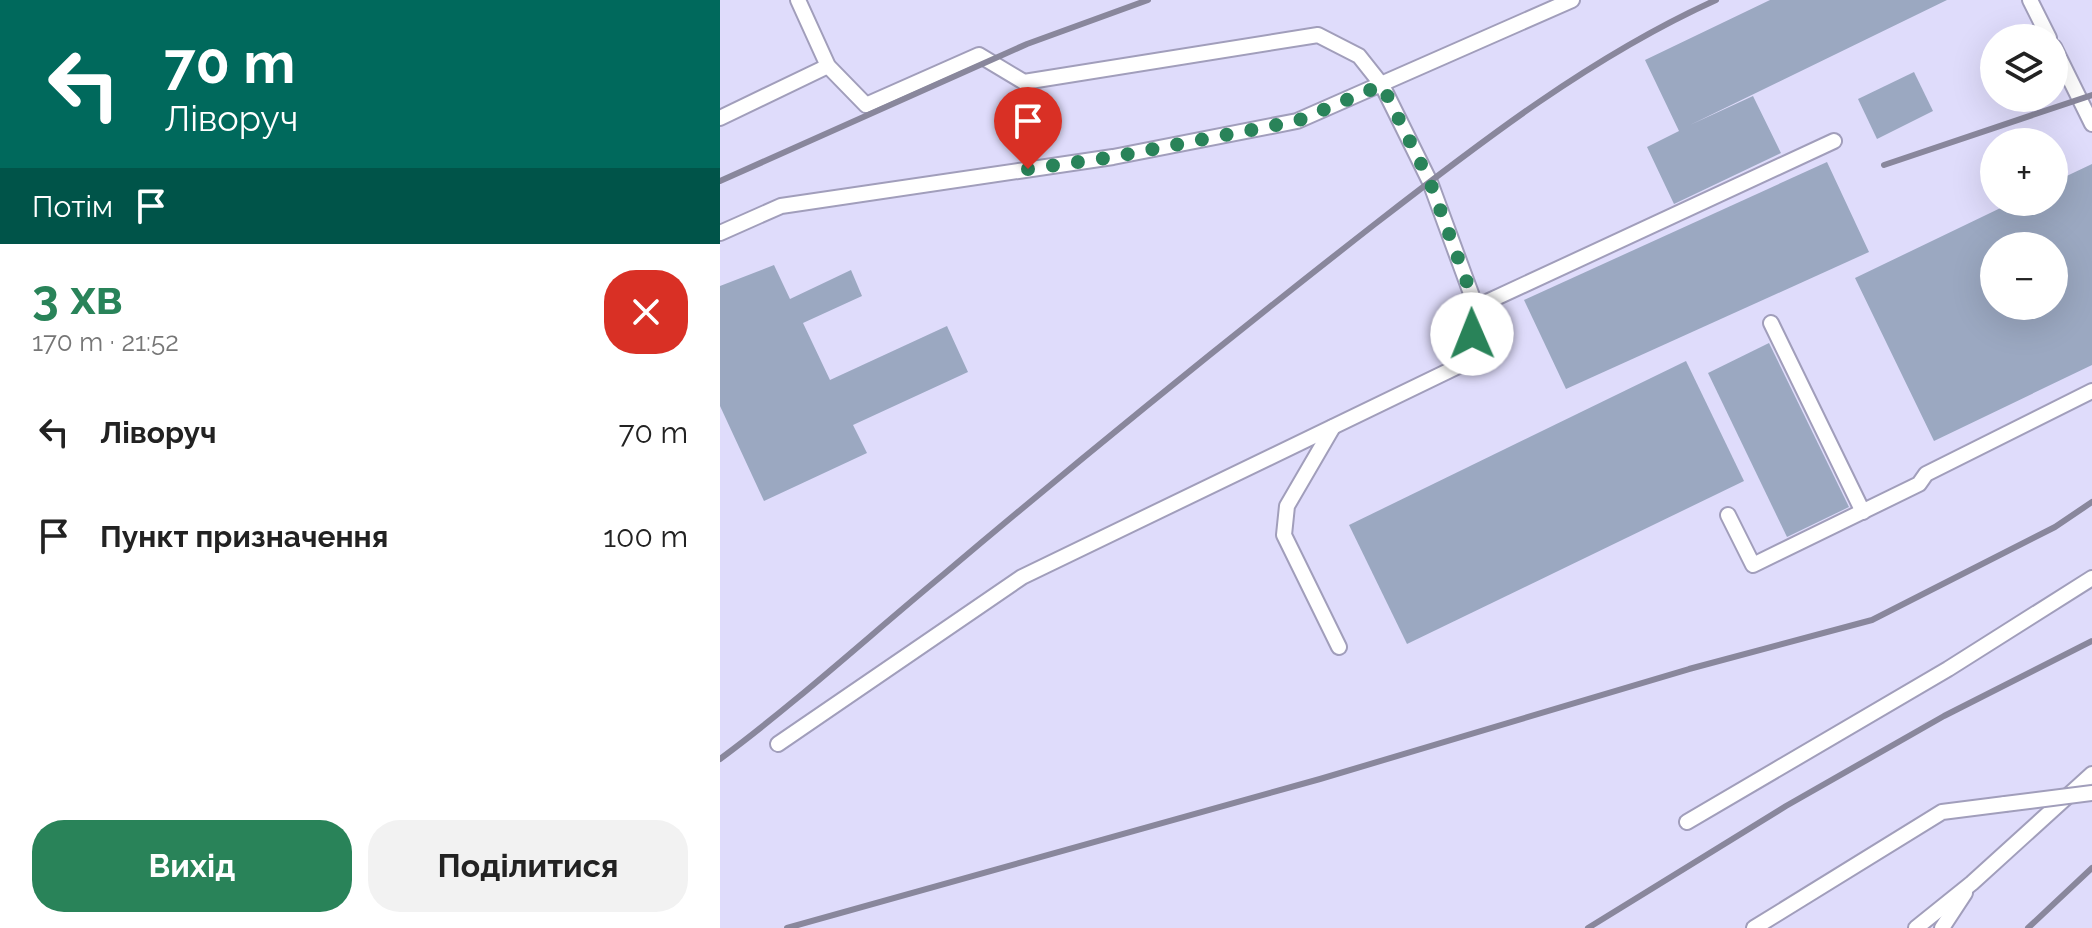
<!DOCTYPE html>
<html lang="uk">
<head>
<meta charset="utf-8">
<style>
  :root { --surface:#fff; --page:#f2f2f2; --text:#222; --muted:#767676; --accent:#298359 }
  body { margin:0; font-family:Raleway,sans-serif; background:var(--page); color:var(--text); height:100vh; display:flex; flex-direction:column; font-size:30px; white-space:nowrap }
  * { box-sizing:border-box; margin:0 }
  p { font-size:26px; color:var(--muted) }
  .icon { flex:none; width:44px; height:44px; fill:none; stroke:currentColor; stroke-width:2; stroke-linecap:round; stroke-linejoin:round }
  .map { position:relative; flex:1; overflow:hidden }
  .drawer { display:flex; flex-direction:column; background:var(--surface); width:720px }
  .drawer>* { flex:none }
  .guide { background:#00695c; color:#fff; overflow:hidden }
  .controls { position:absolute; left:1260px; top:24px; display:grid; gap:16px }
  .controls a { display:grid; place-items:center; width:88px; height:88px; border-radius:50%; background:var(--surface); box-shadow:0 8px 32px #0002; font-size:40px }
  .pin { position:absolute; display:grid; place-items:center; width:68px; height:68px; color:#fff; margin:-82px -34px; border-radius:50% 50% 50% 0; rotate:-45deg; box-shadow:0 0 8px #0007 }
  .pin .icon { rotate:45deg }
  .me { position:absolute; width:88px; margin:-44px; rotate:359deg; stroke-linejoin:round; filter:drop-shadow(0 0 6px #0008) }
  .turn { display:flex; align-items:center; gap:28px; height:168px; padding:0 32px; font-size:36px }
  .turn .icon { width:104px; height:104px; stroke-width:2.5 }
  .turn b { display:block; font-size:56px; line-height:68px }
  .then { display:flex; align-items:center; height:76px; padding:0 32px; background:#0003; gap:16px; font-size:30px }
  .round { display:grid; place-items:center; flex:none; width:84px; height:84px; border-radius:32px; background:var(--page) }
  .headline { display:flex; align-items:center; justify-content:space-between; height:136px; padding:0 32px }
  h1 { font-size:48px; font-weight:700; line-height:60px; color:var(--accent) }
  .primary-button { display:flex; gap:16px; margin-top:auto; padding:16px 32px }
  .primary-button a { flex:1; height:92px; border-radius:32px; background:var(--accent); color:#fff; font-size:32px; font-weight:700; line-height:92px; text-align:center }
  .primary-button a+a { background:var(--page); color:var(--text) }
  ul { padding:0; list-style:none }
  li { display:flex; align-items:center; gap:24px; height:104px; padding:0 32px }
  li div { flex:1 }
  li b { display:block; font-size:30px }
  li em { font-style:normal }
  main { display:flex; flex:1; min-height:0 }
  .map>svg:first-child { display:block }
</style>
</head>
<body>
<main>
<section class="drawer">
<div class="guide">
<div class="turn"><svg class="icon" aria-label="left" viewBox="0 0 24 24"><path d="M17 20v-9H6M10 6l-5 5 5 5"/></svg><div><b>70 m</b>Ліворуч</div></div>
<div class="then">Потім<svg class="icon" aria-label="arrive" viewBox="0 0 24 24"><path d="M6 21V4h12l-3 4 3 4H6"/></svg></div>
</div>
<div class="headline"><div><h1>3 хв</h1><p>170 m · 21:52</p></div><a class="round" style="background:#d93025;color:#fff"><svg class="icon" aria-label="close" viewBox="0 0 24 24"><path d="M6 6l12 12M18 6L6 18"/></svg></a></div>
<ul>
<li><svg class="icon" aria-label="left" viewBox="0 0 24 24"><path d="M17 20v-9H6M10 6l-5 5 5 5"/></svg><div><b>Ліворуч</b></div><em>70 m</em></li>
<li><svg class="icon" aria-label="arrive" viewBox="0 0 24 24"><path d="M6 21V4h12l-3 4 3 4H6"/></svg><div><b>Пункт призначення</b></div><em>100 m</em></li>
</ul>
<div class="primary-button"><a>Вихід</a><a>Поділитися</a></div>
</section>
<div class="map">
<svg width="1372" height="928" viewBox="0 0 1372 928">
  <rect width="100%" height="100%" fill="#dfdcfb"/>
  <!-- building -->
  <g fill="#9ba8c1" fill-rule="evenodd">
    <polygon points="1050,0 1227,0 970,125 1033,96 1061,153 954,204 927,147 959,131 925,60"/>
    <polygon points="1194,72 1213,111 1157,139 1138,99"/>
    <polygon points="1107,162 1149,252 846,389 804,300"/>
    <path d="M1372,164V365L1214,441L1135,278L1293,202H1334V182ZM1274,246H1334V306H1274Z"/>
    <polygon points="54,265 70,299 131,270 142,296 83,323 110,380 227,326 248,372 133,425 147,453 44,501 0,406 0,286"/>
    <polygon points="1049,343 1129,507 1067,537 988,373"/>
    <polygon points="966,361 1024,481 687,644 629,525"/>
  </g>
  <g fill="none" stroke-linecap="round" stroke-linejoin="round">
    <defs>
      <g id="lane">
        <polyline points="1310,0 1329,38"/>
        <polyline points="1334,47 1372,124"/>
        <polyline points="0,118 108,66"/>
        <polyline points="0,233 61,206 393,157 577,121 852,0"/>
        <polyline points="756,307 1114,141"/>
        <polyline points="1051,323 1143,512"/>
        <polyline points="613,427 567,506 564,535 619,647"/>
        <polyline points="1008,515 1033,565 1199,484 1206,474 1372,391"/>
        <polyline points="58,744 302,577 749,361 756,307 710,182 662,85 639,56 598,35 304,82 259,55 146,105 108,66 78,0"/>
        <polyline points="967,822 1228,669 1372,578"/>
        <polyline points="1034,928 1222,812 1285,804"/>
        <polyline points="1196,928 1252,883 1372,774"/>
        <polyline points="1222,928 1245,893"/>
      </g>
    </defs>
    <!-- lane casing -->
    <use href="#lane" stroke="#a19ebb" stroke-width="18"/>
    <!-- lane -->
    <use href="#lane" stroke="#fff" stroke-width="14"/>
    <!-- rail -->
    <g stroke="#89879c" stroke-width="6">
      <polyline points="1164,165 1372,95"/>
      <polyline points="0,181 307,44 428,0"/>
      <path d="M0,759C78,701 149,636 224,574C365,455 509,338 655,224C762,141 872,56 996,0"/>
      <polyline points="67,928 600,779 969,669 1152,620 1335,527 1372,502"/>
      <polyline points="868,928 1066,806 1224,716 1372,641"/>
      <polyline points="1308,928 1372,868"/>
    </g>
    <defs>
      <polyline id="lane-bridge" points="1285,804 1372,793"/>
    </defs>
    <!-- lane-bridge casing -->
    <use href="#lane-bridge" stroke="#a19ebb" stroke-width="18" stroke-linecap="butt"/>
    <!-- lane-bridge -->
    <use href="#lane-bridge" stroke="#fff" stroke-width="14"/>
  </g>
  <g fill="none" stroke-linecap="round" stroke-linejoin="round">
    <!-- route -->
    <polyline stroke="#298359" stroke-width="14" stroke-dasharray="0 25.2" points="308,169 393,157 577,121 662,85 710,182 756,307 752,334"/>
  </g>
</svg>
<div class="controls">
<a><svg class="icon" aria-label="layers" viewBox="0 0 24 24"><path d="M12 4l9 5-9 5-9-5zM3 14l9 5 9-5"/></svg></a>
<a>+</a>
<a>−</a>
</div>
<div class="pin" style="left:308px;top:169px;background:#d93025"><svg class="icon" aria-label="arrive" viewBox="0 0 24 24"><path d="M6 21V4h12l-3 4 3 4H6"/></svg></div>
<svg class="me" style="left:752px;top:334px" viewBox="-20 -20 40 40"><circle r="19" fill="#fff"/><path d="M0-13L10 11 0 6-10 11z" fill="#298359"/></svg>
</div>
</main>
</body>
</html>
